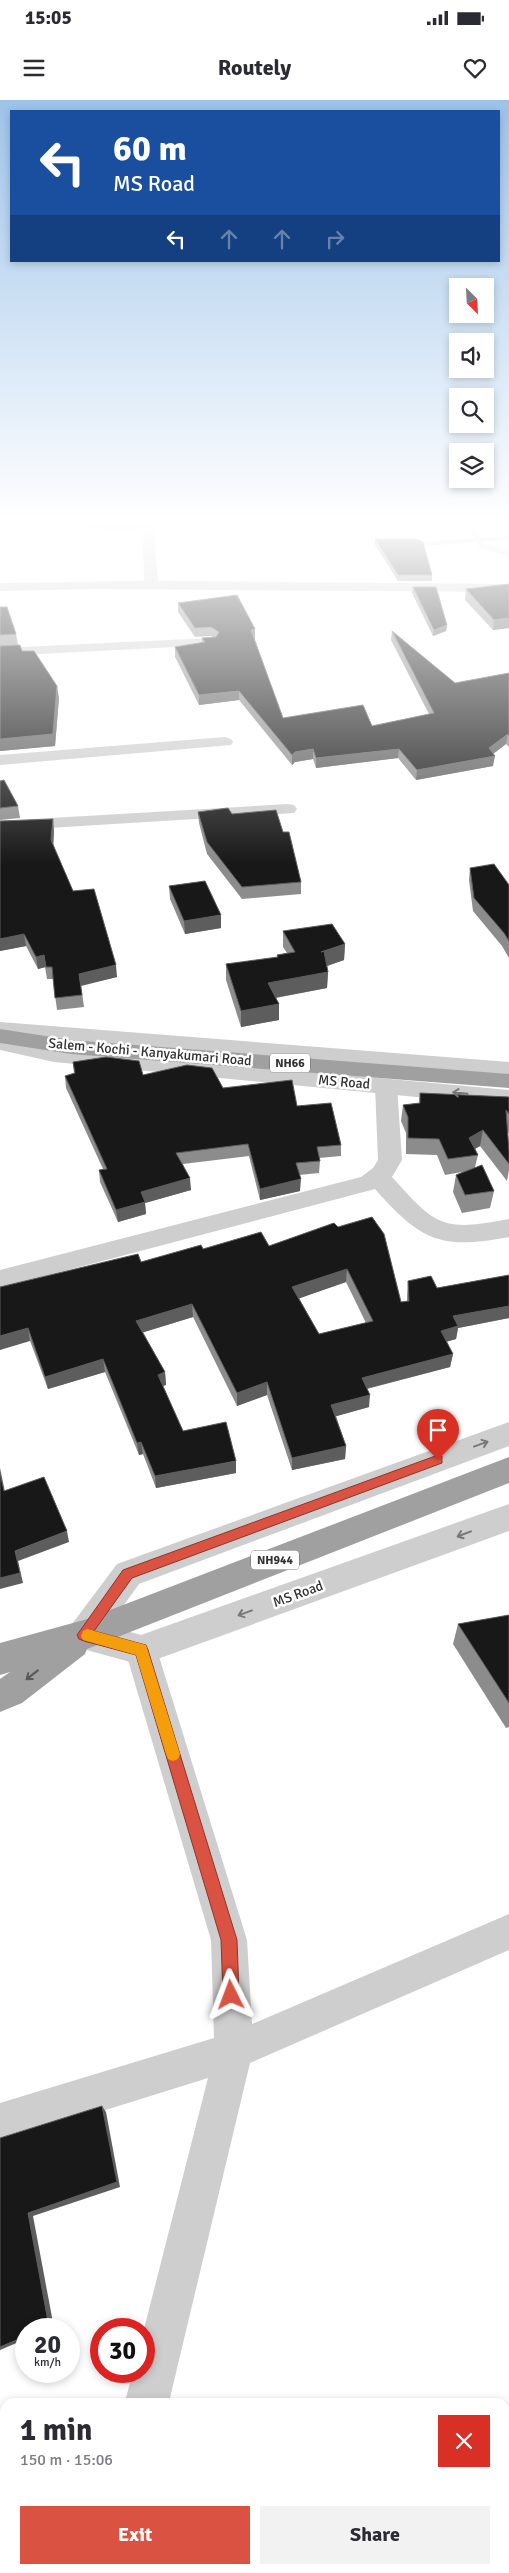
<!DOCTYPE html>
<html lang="en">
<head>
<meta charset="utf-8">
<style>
  :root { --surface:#fff; --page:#f2f2f3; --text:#2b2b33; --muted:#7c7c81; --accent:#da5241 }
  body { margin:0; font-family:Signika,sans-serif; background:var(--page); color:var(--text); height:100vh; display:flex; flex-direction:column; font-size:19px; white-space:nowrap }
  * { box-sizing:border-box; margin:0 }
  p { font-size:16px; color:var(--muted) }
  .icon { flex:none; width:28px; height:28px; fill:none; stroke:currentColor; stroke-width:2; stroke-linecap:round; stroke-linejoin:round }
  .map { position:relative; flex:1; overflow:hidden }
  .sheet { position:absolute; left:0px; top:2298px; width:510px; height:176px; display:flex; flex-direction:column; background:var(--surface); border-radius:15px 15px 0 0; box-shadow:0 2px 8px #0003 }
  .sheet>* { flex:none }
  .guide { position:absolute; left:10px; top:10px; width:490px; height:152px; border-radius:0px; box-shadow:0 2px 8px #0003; background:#1a4fa0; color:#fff; overflow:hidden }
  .needle { width:32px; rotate:156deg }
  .buttons { position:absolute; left:449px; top:178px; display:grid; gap:10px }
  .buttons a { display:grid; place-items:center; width:45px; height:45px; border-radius:0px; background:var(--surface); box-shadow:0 2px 8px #0003; font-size:25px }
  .speed { position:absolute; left:15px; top:2218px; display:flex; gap:10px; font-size:25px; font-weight:700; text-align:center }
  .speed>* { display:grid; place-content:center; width:65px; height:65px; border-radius:50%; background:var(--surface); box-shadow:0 2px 8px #0003; line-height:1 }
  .speed small { font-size:12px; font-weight:400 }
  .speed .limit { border:8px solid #d22; background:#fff; color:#111 }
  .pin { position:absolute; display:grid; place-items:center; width:42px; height:42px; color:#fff; margin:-51px -21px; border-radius:50% 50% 50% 0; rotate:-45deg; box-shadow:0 0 5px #0007 }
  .pin .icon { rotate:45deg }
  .me { position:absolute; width:55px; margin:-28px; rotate:357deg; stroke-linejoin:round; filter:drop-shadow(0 0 4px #0008) }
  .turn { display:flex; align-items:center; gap:18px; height:105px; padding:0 20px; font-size:22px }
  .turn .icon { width:65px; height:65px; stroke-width:2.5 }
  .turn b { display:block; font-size:35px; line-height:42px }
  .lanes { display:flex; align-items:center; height:48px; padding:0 20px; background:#0003; justify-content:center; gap:25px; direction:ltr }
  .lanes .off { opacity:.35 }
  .round { display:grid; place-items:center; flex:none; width:52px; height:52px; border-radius:0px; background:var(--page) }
  .summary { display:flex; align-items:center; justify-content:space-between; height:85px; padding:0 20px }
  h1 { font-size:30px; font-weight:800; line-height:38px }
  .primary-button { display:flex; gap:10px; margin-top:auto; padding:10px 20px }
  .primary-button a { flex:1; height:58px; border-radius:0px; background:var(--accent); color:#fff; font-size:20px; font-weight:800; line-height:58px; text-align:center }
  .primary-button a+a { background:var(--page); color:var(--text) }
  .status { display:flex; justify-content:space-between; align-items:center; height:35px; padding:0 25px; background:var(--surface); direction:ltr }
  .status svg { height:14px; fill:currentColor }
  header { display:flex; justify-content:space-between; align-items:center; height:65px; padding:0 20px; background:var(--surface); font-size:22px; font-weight:800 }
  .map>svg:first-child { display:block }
</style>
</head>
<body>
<div class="status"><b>15:05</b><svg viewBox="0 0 49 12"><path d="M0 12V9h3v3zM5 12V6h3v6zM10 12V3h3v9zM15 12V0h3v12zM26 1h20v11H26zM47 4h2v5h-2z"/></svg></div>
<header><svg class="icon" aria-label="menu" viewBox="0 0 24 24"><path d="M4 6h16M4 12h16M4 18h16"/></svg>Routely<svg class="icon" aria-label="heart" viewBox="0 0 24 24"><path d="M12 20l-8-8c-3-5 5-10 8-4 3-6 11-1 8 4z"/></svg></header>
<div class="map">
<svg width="509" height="2473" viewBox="0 0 509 2473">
  <rect width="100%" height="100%" fill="#fff"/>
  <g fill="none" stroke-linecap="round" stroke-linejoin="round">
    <!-- stream -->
    <polyline stroke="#cedaeb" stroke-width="5.5" points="467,418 482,446 509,453"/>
    <!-- service -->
    <polygon fill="#cecece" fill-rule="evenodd" points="509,436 509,440 421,446 418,444 421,442"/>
    <!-- minor -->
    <g fill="#cecece" fill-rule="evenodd">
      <polygon points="75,418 87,418 91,421 138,422 153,427 158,481 509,484 509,492 95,489 0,491 0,483 144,481 143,432 136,430 90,429 80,426"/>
      <polygon points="211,538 216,539 218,542 216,545 0,556 0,548"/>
      <polygon points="225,637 231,639 233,642 231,645 0,665 0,655"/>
      <polygon points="288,704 294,705 297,709 294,713 0,731 0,721"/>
      <path d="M386,979L394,981L397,986L402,1060L392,1077C436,1126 442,1132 509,1119V1137C440,1150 421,1141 375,1089L0,1188V1170L361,1077L373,1068L378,1060L375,986L378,981Z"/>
      <polygon points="141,1535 152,1540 157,1550 247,1840 252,1924 509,1814 509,1850 250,1963 169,2302 125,2302 133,2271 144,2271 144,2229 208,1978 0,2043 0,2003 214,1938 211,1840 125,1550 130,1540"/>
      <polygon points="5,2358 5,2404 0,2405 0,2359"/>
      <polygon points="76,2469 122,2469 122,2473 74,2473"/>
    </g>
    <!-- tertiary -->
    <g fill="#cecece" fill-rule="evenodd">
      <polygon points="495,418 509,418 509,430 504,429"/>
      <polygon points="0,922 509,962 509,976 0,936"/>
      <polygon points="0,936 54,948 509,990 509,1006 54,962 0,950"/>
      <polygon points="509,1322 509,1346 139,1484 109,1526 141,1535 509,1404 509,1431 141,1565 72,1546 68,1535 72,1524 117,1464"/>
    </g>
    <!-- trunk -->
    <g fill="#a0a0a0" fill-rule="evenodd">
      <polygon points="0,929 71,940 509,974 509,988 71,954 0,943"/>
      <polygon points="509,1357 509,1383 87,1549 85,1554 22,1603 0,1612 0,1579 10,1572 0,1575 0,1543 84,1520"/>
    </g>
  </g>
  <!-- wall -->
  <g fill="#8c8c8c" fill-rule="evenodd">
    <polygon points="375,439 432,475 432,481 398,481 375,445"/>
    <polygon points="509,484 509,528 493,530 465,500 466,489"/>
    <polygon points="413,487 447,525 446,531 433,536 412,493"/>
    <polygon points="178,503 255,539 254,539 283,618 372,626 429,614 391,540 392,531 455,583 509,573 509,647 506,644 493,654 493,666 416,680 398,658 316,668 313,659 295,662 292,665 239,600 199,605 175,557 175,547 202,543 202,538 214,538 211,536 195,537 178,512"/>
    <polygon points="0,507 16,534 18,545 59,598 55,646 0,651"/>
    <polygon points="0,681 18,706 20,718 0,720"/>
    <polygon points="198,712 232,714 301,782 301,794 242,799 207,754 199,723"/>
    <polygon points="54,730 53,745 73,791 117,877 81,885 84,907 57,910 53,879 47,879 45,867 38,869 26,846 0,851"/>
    <polygon points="470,768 509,785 509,858 502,846 473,811 469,780"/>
    <polygon points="169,786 221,828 185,834 170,799"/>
    <polygon points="283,831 345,844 344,860 327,866 328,872 327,888 276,898 279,904 279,920 241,927 226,880 226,864 277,858 277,855 287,853 283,847"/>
    <polygon points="73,962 143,975 223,988 297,1006 341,1045 341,1056 319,1058 320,1061 319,1073 299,1075 300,1091 260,1100 249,1056 183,1064 191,1090 145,1103 146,1114 118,1122 100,1082 99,1070 103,1069 66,988 65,976 74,974"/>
    <polygon points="420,993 509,997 509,1034 508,1032 509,1051 509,1070 507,1081 480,1046 475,1049 478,1055 475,1067 494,1091 490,1108 462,1113 453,1092 456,1075 462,1072 445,1075 437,1055 406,1054 406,1033 401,1021 403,1005 419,1003"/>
    <path d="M334,1123L401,1202L407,1201V1195L408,1181L437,1188L509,1175V1218L458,1228L456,1239L446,1242L453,1254L450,1267L367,1289L369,1307L336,1316L346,1346L345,1359L292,1370L267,1295L237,1306L193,1217L143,1232L165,1272L166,1285L163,1286L183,1331L236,1373L156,1388L143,1354L139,1355L105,1272L48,1289L30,1241L0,1187L141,1162L203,1149L269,1146ZM346,1182L366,1223L319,1234L299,1198Z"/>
    <polygon points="509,1515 509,1627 506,1628 453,1544 458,1524"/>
  </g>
  <!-- shaded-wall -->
  <g fill="#5d5d5d">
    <polygon points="509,518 509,528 493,530 494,520"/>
    <polygon points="447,525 446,531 433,536 434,530"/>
    <polygon points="255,529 255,539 251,539 251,530"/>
    <polygon points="57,586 59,598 55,646 0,651 0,639"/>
    <polygon points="239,591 239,600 199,605 199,595"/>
    <polygon points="508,634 506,644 489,657 495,656 493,666 416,680 417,670 489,648"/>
    <polygon points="313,649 313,659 295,662 292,665 292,655 295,652"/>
    <polygon points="399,649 398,658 316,668 316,658"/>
    <polygon points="53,719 54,730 53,752 51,740"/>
    <polygon points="221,815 221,828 185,834 184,821"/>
    <polygon points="24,834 26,846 0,851 0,839"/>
    <polygon points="345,844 344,860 321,868 321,852"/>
    <polygon points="44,855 46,867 38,869 36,857"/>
    <polygon points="116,865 117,877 81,886 79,874"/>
    <polygon points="328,872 327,888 268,899 268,883"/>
    <polygon points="279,904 279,920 241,927 241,911"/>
    <polygon points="483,1030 480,1046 466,1054 469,1038"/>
    <polygon points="190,1078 191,1090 145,1103 146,1114 118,1122 116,1110 141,1092"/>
    <polygon points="301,1079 300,1091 260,1100 260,1089"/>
    <polygon points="347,1169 346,1182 292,1201 292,1187"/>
    <polygon points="192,1204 193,1217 138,1234 136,1221"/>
    <polygon points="509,1206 509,1218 458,1228 456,1239 438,1244 441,1231 453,1216"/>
    <polygon points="28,1228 30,1241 0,1250 0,1236"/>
    <polygon points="453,1254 450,1267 361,1290 362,1278"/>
    <polygon points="103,1259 105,1272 48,1289 45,1277"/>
    <polygon points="165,1272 166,1285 159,1287 158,1275"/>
    <polygon points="267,1282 267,1295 237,1306 237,1293"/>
    <polygon points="370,1295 369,1307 330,1318 331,1305"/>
    <polygon points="141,1342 143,1354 139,1355 137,1343"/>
    <polygon points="346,1346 345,1359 292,1370 292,1358"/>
    <polygon points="236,1361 236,1373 156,1388 155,1376"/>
    <polygon points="0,1368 7,1402 4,1391 0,1373"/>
    <polygon points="67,1431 69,1442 18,1461 23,1483 0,1489 0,1478 15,1451"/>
    <polygon points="102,2006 106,2012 120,2087 33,2116 54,2228 45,2229 28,2113"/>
    <polygon points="26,2236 26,2239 0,2250 0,2247"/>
  </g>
  <!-- building -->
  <g fill="#181818" stroke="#5d5d5d" fill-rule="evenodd">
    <polygon points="375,439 417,439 423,442 432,475 398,475"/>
    <polygon points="509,484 509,518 494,520 466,489"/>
    <polygon points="413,487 436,487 447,525 434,530"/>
    <polygon points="237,495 255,529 251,530 283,618 363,605 372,626 434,613 392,531 455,583 509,573 509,636 508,634 489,648 495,656 417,670 399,649 316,658 313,649 295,652 292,655 239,591 199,595 175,547 205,542 202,538 216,537 219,532 211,527 195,528 178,503"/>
    <polygon points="0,507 7,507 16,534 0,535"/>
    <polygon points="20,545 22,551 34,551 57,586 53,634 0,639 0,546"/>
    <polygon points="4,680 18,706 0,708 0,681"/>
    <polygon points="228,708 232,714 276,710 283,732 289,732 301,782 242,787 207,742 198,712"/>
    <polygon points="53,719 51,740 73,791 94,789 116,865 79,874 82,895 55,898 52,867 46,867 44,855 36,857 24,834 0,839 0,721"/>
    <polygon points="494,764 509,785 509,841 504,833 474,798 470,768"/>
    <polygon points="205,781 221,815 184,821 169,786"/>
    <polygon points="332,824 345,844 321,852 324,851 328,872 268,883 279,904 241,911 226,864 278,857 277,855 295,852 283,831"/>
    <polygon points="106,957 139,961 143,975 187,965 212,968 223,988 292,980 297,1006 331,1003 341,1045 317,1047 320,1061 296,1063 301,1079 260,1089 248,1044 176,1053 190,1078 141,1092 145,1102 116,1110 99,1070 107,1069 65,976 75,973 73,962"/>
    <polygon points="420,993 509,997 509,1014 506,1010 509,1051 509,1064 483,1030 469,1038 478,1055 448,1059 439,1039 408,1038 408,1017 403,1005 420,1003"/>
    <polygon points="482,1065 494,1091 465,1095 456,1075"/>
    <path d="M372,1117L384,1134L401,1202L409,1201L408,1181L431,1176L437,1188L509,1175V1206L453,1216L458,1226L441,1231L453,1254L362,1278L370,1295L331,1305L346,1346L292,1358L267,1282L237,1293L192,1204L136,1221L165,1272L158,1275L183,1331L226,1322L236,1361L155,1376L141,1342L137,1343L103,1259L45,1277L28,1228L0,1236V1187L138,1154L141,1162L201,1145L203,1149L261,1132L269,1146L334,1123L338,1127ZM347,1169L373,1221L319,1234L292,1187Z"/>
    <polygon points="0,1373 4,1391 44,1377 67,1431 15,1451 20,1473 0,1478"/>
    <polygon points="509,1515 509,1603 458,1524"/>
    <polygon points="102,2006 117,2082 28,2113 49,2227 45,2229 26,2229 26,2236 0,2247 0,2038"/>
  </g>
  <!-- one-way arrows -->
  <defs><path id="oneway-shaft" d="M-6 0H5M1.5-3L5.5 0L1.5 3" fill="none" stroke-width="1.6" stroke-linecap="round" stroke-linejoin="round" transform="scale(1.25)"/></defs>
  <g stroke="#787878">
    <use href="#oneway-shaft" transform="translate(460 993) rotate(-174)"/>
    <use href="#oneway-shaft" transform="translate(481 1344) rotate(-20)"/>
    <use href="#oneway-shaft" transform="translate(464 1434) rotate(159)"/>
    <use href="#oneway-shaft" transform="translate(245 1513) rotate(160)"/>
  </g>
  <use stroke="#585858" href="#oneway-shaft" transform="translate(32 1575) rotate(142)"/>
  <!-- sky -->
  <linearGradient id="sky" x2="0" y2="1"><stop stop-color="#9dc3e9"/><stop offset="0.55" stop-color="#fff"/><stop offset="1" stop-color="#fff" stop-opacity="0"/></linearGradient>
  <rect width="509" height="764" fill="url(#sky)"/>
  <!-- route -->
  <polygon fill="#da5241" stroke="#8e352a" points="438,1355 442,1356 442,1363 132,1478 94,1531 142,1544 146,1545 148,1550 237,1840 239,1895 237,1901 231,1903 226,1901 223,1895 221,1840 136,1555 84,1541 79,1539 77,1535 123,1470"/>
  <!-- slow -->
  <polygon fill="#f59e0b" points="87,1529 146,1545 180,1654 178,1659 173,1661 168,1659 166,1654 136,1555 83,1540 81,1536 83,1531"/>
  <g text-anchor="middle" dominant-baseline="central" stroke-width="5" stroke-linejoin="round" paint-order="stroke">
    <!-- shield labels -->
    <g fill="#fff" stroke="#6f6f6f" stroke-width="1">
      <rect x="270" y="953.5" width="40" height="19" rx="4"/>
      <rect x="251" y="1450.5" width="48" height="19" rx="4"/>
    </g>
    <g font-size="12" font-weight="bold" fill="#313131">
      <text x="290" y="963">NH66</text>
      <text x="275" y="1460">NH944</text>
    </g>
    <!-- street labels -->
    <g font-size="14" fill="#313131" stroke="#fff">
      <text transform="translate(150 952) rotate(5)">Salem - Kochi - Kanyakumari Road</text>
      <text transform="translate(344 982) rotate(5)">MS Road</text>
      <text transform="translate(298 1494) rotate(-20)">MS Road</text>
    </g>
  </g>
</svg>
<div class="buttons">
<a><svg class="needle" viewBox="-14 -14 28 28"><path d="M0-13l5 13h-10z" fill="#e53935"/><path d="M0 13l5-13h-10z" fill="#7c7c81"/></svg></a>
<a><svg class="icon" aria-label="sound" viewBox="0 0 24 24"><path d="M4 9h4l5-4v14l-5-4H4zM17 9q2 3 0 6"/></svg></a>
<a><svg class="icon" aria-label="search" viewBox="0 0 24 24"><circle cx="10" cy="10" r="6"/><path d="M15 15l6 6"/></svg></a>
<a><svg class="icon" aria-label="layers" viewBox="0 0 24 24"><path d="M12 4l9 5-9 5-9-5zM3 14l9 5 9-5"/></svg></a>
</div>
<div class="speed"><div>20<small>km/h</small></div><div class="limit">30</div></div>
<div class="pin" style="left:438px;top:1360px;background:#d93025"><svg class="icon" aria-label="arrive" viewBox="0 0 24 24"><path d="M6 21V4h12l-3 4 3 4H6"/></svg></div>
<svg class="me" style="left:231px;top:1895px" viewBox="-20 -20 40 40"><path d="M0-17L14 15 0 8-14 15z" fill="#da5241" stroke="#fff" stroke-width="4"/></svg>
<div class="guide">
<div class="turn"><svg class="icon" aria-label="left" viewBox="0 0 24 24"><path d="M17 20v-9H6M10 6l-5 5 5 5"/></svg><div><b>60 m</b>MS Road</div></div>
<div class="lanes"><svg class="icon" aria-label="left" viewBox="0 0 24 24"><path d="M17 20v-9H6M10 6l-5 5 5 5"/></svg><svg class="icon off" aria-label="ahead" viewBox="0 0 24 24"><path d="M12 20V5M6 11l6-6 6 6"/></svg><svg class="icon off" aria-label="ahead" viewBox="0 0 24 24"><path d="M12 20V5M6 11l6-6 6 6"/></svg><svg class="icon off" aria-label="right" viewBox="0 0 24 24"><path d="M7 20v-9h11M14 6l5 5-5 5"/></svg></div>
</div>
<section class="sheet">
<div class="summary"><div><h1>1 min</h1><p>150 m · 15:06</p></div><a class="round" style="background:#d93025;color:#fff"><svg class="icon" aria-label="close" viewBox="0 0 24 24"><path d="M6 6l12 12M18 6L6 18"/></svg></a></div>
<div class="primary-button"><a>Exit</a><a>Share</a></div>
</section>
</div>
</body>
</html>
